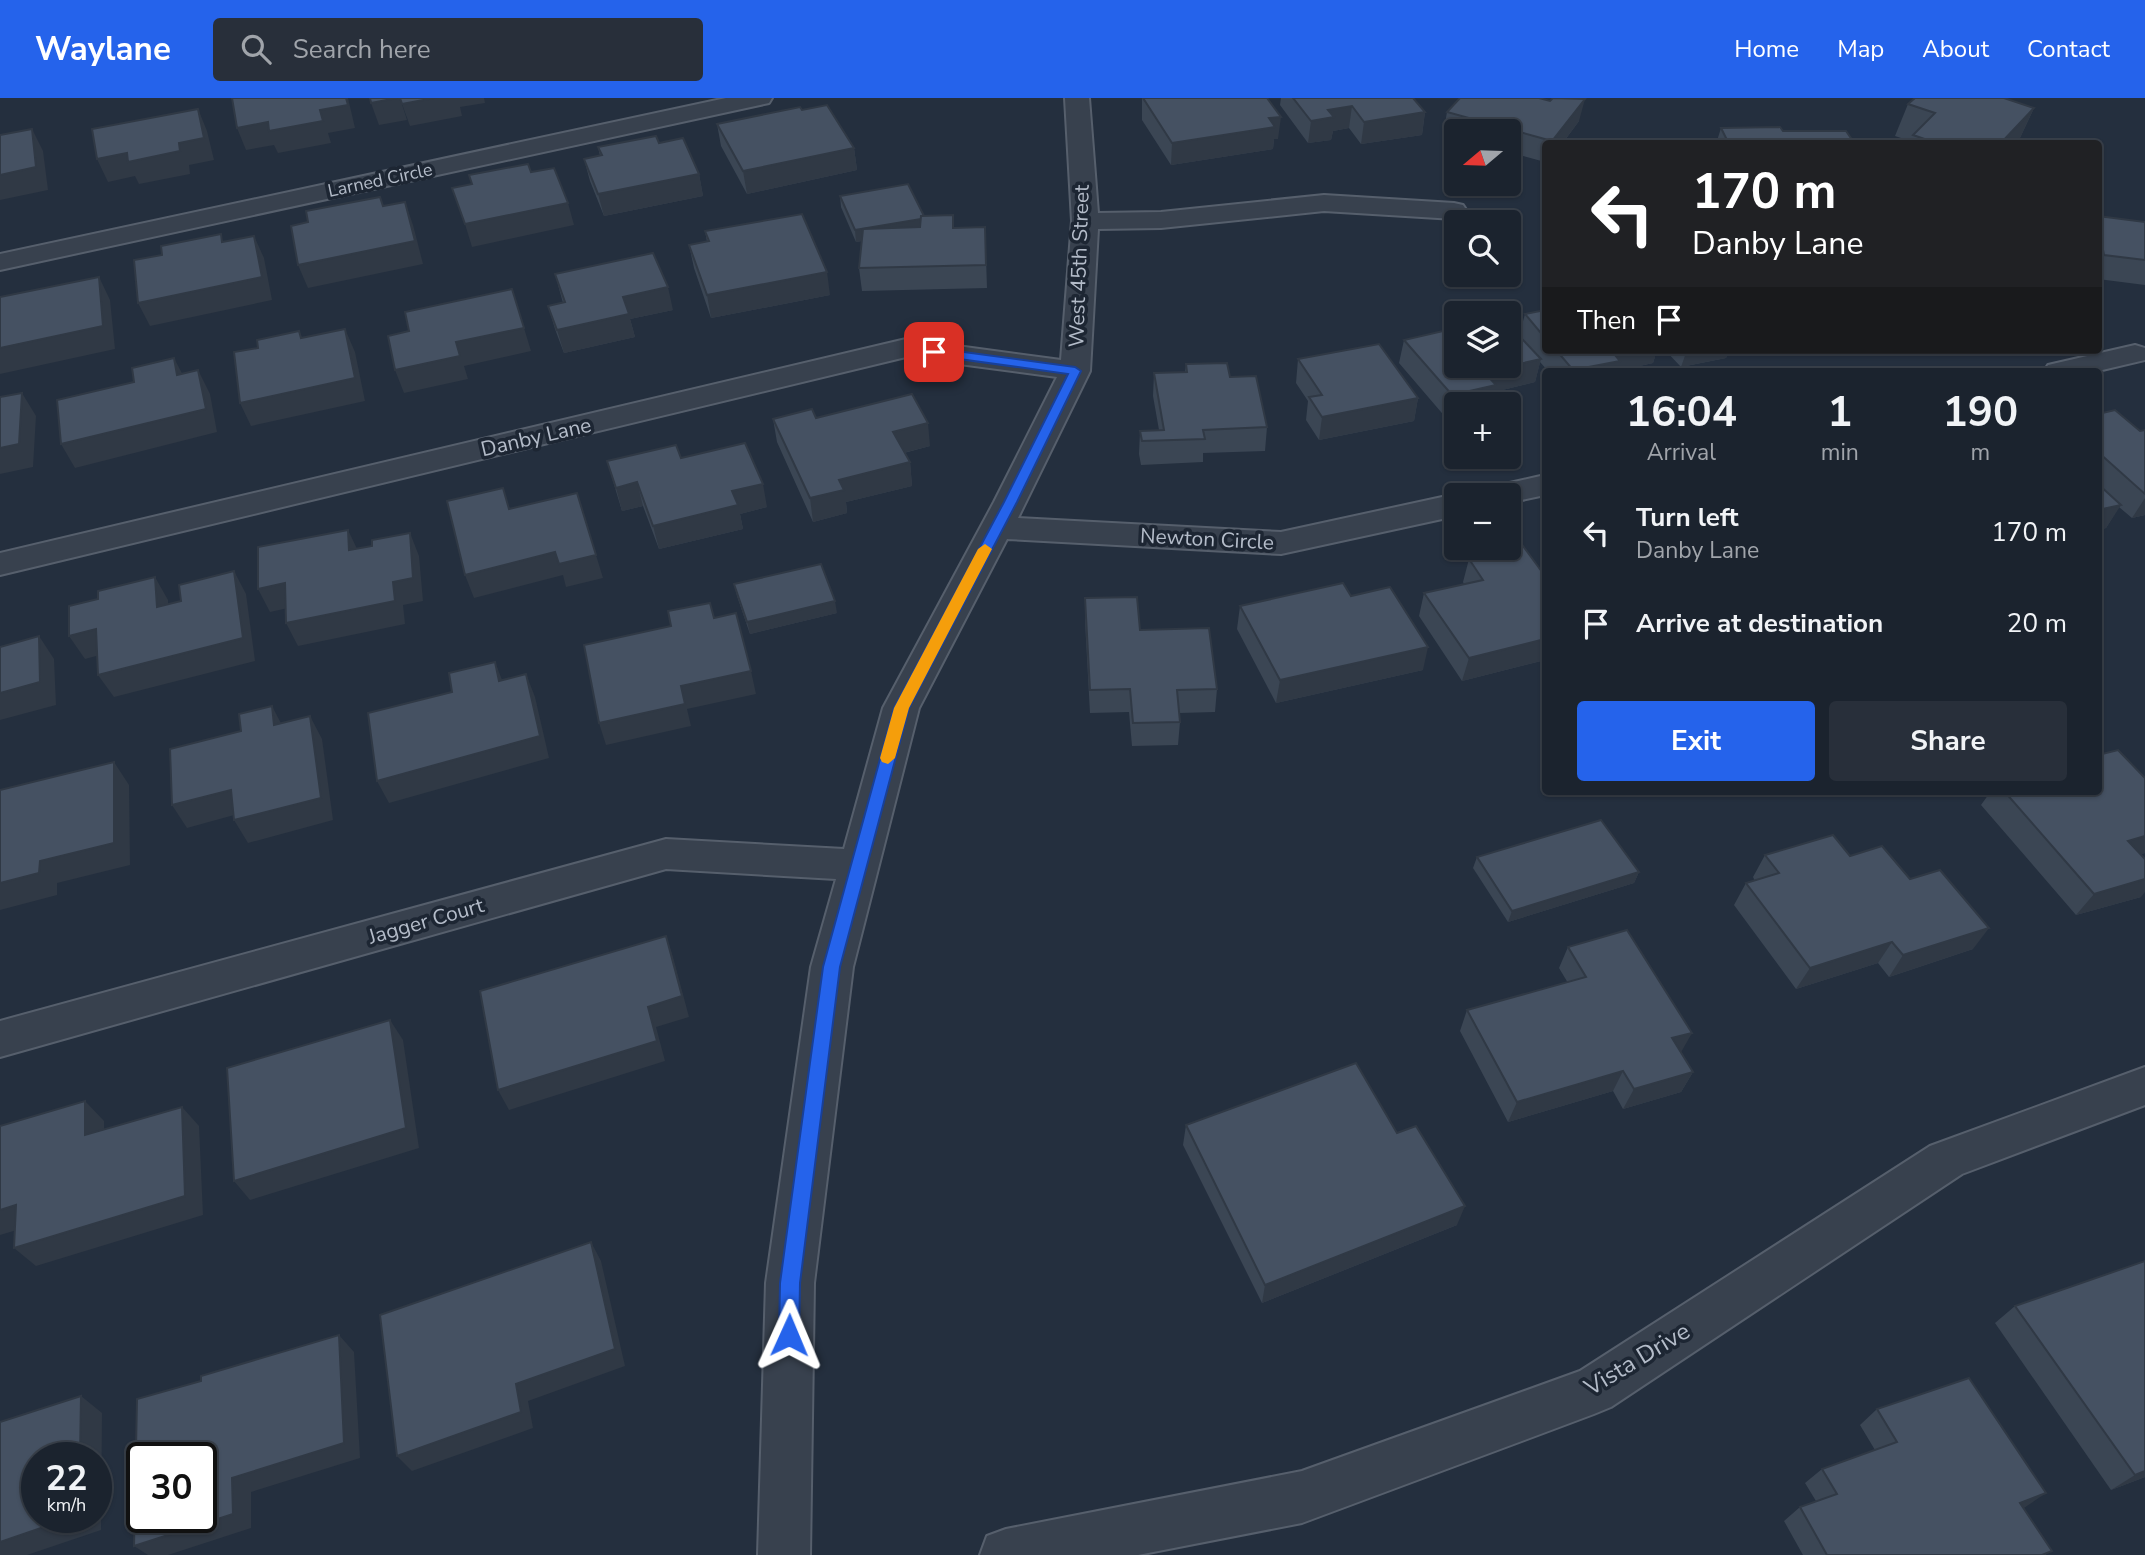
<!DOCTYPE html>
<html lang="en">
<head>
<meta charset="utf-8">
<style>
  :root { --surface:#1b232e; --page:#282f3a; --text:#f1f3f6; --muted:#a0a4aa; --line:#39404a; --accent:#2563eb }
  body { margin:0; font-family:"Nunito Sans",sans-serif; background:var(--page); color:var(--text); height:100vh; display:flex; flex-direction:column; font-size:26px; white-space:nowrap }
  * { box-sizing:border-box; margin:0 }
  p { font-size:23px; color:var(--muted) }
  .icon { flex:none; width:38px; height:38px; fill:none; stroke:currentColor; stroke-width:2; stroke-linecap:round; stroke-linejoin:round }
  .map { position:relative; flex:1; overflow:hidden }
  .side { position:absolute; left:1542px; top:270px; width:560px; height:427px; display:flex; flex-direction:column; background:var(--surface); border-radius:7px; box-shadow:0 2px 5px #0004,0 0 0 2px var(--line) }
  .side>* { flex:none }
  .guide { position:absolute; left:1542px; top:42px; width:560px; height:214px; border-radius:7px; box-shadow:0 2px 5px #0004,0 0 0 2px var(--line); background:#202124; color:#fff; overflow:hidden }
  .needle { width:46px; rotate:251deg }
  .controls { position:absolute; left:1444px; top:21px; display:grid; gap:14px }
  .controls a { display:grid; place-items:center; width:77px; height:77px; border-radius:7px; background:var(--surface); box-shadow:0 2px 5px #0004,0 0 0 2px var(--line); font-size:35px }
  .speed { position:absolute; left:21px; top:1344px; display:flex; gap:14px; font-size:35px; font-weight:700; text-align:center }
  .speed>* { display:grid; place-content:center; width:91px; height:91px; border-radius:50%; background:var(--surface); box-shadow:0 2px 5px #0004,0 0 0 2px var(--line); line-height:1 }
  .speed small { font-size:18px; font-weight:400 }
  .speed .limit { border:4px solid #111; border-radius:10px; background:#fff; color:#111 }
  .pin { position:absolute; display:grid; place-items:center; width:60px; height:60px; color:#fff; margin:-30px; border-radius:14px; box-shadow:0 4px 10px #0006 }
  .me { position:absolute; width:77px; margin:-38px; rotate:1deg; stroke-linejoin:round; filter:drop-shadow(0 0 5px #0008) }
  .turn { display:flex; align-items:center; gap:24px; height:147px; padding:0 35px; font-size:32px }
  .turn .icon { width:91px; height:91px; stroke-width:2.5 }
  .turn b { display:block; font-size:49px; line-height:60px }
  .then { display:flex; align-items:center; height:66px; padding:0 35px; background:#0003; gap:14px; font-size:26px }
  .eta { display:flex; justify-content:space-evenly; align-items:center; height:119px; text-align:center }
  .eta b { font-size:42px; font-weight:700; line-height:49px }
  .button { display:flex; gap:14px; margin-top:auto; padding:14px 35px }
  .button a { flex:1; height:80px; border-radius:7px; background:var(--accent); color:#fff; font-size:28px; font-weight:700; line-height:80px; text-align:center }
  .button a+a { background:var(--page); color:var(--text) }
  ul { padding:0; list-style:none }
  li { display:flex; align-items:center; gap:21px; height:91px; padding:0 35px }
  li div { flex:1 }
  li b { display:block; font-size:26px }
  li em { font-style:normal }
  header { display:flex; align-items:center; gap:42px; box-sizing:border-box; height:98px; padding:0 35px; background:var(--accent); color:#fff }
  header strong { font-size:33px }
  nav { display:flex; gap:38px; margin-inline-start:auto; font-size:24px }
  .search { width:490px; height:63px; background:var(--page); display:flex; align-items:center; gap:18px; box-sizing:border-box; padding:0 24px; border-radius:7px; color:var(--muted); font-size:26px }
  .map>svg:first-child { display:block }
</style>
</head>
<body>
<header>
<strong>Waylane</strong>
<div class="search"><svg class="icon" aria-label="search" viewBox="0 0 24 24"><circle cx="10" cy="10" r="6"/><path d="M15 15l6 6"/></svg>Search here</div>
<nav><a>Home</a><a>Map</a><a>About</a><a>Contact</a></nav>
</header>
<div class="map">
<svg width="2145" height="1457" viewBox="0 0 2145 1457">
  <rect width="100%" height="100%" fill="#242f3e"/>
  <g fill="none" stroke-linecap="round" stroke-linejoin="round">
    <defs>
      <g id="minor">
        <polygon points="726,0 772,0 769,5 760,7 0,172 0,156"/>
        <polygon points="1065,0 1089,0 1098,115 1161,114 1324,97 1454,105 1463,107 1467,113 1463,119 1454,121 1324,113 1161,130 1098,131 1090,273 1018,420 1281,434 1456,396 1459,397 1456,397 1456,418 1281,456 1007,441 919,610 853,869 814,1185 810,1457 758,1457 766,1185 811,869 836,781 666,771 0,959 0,923 666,741 844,751 883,610 994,404 1057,279 906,259 0,477 0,455 906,241 1061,262 1072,123"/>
        <polygon points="2135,247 2145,250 2145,262 2098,273 2044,273 2048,267"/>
        <polygon points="1545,377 1545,397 1508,405 1508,397 1482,397 1487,390"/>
        <polygon points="2145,969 2145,1007 1962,1076 1611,1309 1594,1316 1302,1425 1138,1457 980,1457 987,1438 1006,1431 1302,1373 1580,1273 1930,1048"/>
      </g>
    </defs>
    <!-- minor casing -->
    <use href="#minor" stroke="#565f6c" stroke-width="4"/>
    <!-- minor -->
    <use href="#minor" fill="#38414e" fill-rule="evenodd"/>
  </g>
  <!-- wall -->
  <g fill="#3b4654">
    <polygon points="1142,0 1278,41 1274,41 1273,51 1171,67 1142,22"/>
    <polygon points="1281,0 1413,0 1425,14 1422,37 1361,46 1349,30 1333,33 1331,42 1308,45 1280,7"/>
    <polygon points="1550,3 1579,23 1562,46 1545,46 1545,64 1508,54 1508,33 1456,33 1456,40 1443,37 1447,14"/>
    <polygon points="1908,6 2034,10 2019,42 2015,46 1909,46 1910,43 1895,38"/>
    <polygon points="802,12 854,50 857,72 747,96 721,48 717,26"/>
    <polygon points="1721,30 1783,33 1855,46 1716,46"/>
    <polygon points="598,49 699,76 703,98 604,118 590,83 584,61 600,58"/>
    <polygon points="840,98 924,118 953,130 985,129 987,190 862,193 859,170 862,143 856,144 841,109"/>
    <polygon points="2098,118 2145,124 2145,187 2098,181"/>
    <polygon points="705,133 830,197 711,220 694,170 689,147 707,144"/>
    <polygon points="555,176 673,212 630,221 635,239 564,255 555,231 548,208 563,205"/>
    <polygon points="1545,212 1545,252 1657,252 1653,265 1617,273 1548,273 1540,264 1535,284 1494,294 1491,306 1456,306 1447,321 1399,265 1404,242 1519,238 1525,216"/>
    <polygon points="1665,252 1734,252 1729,253 1726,260 1681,269"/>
    <polygon points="1298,261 1418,300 1414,323 1319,342 1306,322 1308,303 1296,285"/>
    <polygon points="1186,266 1230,279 1267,329 1265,353 1203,355 1203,364 1141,367 1139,356 1140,333 1159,332 1153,298 1154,275 1185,274"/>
    <polygon points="2098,316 2140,333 2145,332 2145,417 2132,420 2119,409 2106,430 2098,432"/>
    <polygon points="816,320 930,348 904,355 910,364 912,388 846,404 847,415 813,424 777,344 773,321"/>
    <polygon points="681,360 767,409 740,416 743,431 659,451 643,408 622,413 607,363"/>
    <polygon points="1469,461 1545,478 1545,562 1462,583 1419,518 1424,495 1464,486 1463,484"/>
    <polygon points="734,486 837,515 750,536 737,498"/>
    <polygon points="1351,498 1423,572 1276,605 1237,531 1240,508"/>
    <polygon points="1085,500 1140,532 1217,591 1215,614 1179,615 1180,624 1178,647 1132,648 1129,614 1090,615 1085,523"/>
    <polygon points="2145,680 2145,755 2141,756 2141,799 2076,817 1981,707 1991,693 2098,693"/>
    <polygon points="1765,757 1850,758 1910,781 1973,851 1889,879 1878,865 1796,891 1734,807 1746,785 1755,783 1753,779"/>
    <polygon points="1477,759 1639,774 1634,785 1508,824 1473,770"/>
    <polygon points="1568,849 1681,954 1693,974 1681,994 1623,1011 1613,993 1508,1024 1460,933 1467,912 1568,885 1559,870"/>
    <polygon points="1186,1027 1397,1035 1457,1127 1262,1205 1183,1047"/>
    <polygon points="2015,1208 2145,1379 2111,1392 1995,1225"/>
    <polygon points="1877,1311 2024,1410 2046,1457 1803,1457 1784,1423 1800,1409 1816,1403 1805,1385 1822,1371 1875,1352 1860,1327"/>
  </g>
  <!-- shaded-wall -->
  <g fill="#303945">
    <polygon points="346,0 348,0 355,30 328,35 331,45 278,55 274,47 246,52 237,30 320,12"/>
    <polygon points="397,0 400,0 407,22 379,27 371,5"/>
    <polygon points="434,0 484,0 485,5 460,9 462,18 410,28 402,6"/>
    <polygon points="1585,1 1579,23 1562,46 1552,46 1552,43"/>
    <polygon points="1352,8 1349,30 1333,33 1331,42 1308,45 1311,23 1328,12"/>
    <polygon points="2034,10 2019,42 2015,46 2000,46"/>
    <polygon points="198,11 207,33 214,62 189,67 190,76 139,86 135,78 108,84 97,61 179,45"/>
    <polygon points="1425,14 1422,37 1361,46 1364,24"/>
    <polygon points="1281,19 1278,41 1274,41 1273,51 1171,67 1172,45 1269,20"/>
    <polygon points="32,31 43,53 48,92 0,102 0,77"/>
    <polygon points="854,50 857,72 747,96 743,73"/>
    <polygon points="699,76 703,98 604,118 598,96"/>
    <polygon points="405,104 413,127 423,166 308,190 298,167"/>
    <polygon points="568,105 574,127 472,149 465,126"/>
    <polygon points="925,120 926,132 856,144 855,132"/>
    <polygon points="254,138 264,160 272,202 150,228 138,205"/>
    <polygon points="827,174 830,197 711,220 707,197"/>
    <polygon points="99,179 110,202 115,251 0,276 0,250"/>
    <polygon points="668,189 673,212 630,221 635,239 564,255 557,232 623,199"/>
    <polygon points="524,230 531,253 464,268 468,281 404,295 395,272 456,244"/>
    <polygon points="345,231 355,254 365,303 251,328 240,305"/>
    <polygon points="1611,252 1657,252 1653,265 1617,273 1573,273"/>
    <polygon points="1687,252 1734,252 1729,253 1726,260 1681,269"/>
    <polygon points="174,260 186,283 177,277"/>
    <polygon points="1541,261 1535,284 1494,294 1491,306 1456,306 1456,318 1447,321 1452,297 1484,274"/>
    <polygon points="198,272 210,296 217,334 75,370 61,346"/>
    <polygon points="22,295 36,318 33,369 0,376 0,350"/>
    <polygon points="1418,300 1414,323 1319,342 1322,319"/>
    <polygon points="928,325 930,348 895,357 893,334"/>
    <polygon points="910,364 912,388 846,404 847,415 813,424 810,400 839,382"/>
    <polygon points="637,384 643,408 622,413 616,390"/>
    <polygon points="763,386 767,409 740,416 743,431 659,451 653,428 732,393"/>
    <polygon points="2145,400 2145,417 2132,420"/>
    <polygon points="2121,407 2106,430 2098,432 2098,412"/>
    <polygon points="348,432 359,455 349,452"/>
    <polygon points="410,435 419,458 423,503 403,507 405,526 298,548 286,525 393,484"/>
    <polygon points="555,454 596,457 603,480 566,489 563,477 474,500 465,477"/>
    <polygon points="234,473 246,496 255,563 114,599 98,577"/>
    <polygon points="155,479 168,502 170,532 157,509"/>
    <polygon points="285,485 297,508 270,514 258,491"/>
    <polygon points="835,503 837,515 750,536 747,524"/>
    <polygon points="96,531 111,554 85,561 69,538"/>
    <polygon points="39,538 54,561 56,607 0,622 0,595"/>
    <polygon points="1545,541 1545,562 1462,583 1469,560"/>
    <polygon points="1428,549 1423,572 1276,605 1280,582"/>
    <polygon points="495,564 504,587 499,583"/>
    <polygon points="751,573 756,596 687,611 691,628 606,647 599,625 681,588"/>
    <polygon points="526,576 535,599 549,660 389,705 377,683"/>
    <polygon points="272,608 284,631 274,627"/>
    <polygon points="310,618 322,641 333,722 248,745 234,722"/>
    <polygon points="114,664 129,687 130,767 57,785 57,797 0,812 0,785 40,763"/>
    <polygon points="231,692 245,714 187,730 172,707"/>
    <polygon points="2145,738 2145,755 2110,765 2128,743"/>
    <polygon points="1639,774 1634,785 1508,824 1512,813"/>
    <polygon points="2145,781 2145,794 2141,799 2076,817 2094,796"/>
    <polygon points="1989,830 1973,851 1889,879 1903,857"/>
    <polygon points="666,838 673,859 689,919 656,929 665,963 509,1012 498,992 648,909"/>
    <polygon points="1892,844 1878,865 1796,891 1810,870"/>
    <polygon points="390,922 403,942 419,1050 250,1102 234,1083"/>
    <polygon points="1692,935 1680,956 1672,940"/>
    <polygon points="1623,973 1613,993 1508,1024 1517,1004"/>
    <polygon points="1693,974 1681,994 1623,1011 1634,991"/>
    <polygon points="85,1003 104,1023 104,1057 85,1037"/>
    <polygon points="182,1009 199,1028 203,1117 36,1168 14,1150"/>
    <polygon points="16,1107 37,1126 0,1137 0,1112"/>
    <polygon points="1465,1108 1457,1127 1262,1205 1265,1187"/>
    <polygon points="591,1144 601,1163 625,1268 528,1303 533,1330 412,1373 397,1358 516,1286"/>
    <polygon points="339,1237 354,1254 360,1360 251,1394 251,1430 168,1457 148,1457 134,1448 232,1380"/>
    <polygon points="81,1298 102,1315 101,1432 27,1457 0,1457 0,1444 73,1419 96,1419 96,1360 80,1360"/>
    <polygon points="2145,1373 2145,1379 2111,1392 2135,1377"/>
    <polygon points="2046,1395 2024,1410 1999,1419 2020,1405"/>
  </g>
  <!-- building -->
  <g fill="#455162" stroke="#303945" stroke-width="2" fill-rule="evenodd">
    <polygon points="232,0 346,0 348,7 320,12 323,23 269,33 268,24 237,30"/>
    <polygon points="370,0 397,0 371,5"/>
    <polygon points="400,0 434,0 402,6"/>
    <polygon points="1143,0 1267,0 1281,19 1269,20 1275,29 1172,45"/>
    <polygon points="1293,0 1413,0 1425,14 1364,24 1352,8 1328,12 1334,19 1311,23"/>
    <polygon points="1460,0 1539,0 1550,3 1553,0 1585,1 1552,43 1447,14"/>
    <polygon points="1915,0 2004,0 2034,10 2000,46 1939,46 1913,37 1935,15 1908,6"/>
    <polygon points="827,7 854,50 743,73 717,26 800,9 802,12"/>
    <polygon points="198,11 204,40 179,45 180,53 128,64 127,55 97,61 92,31"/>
    <polygon points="1780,29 1783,33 1846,33 1855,46 1729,46 1721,30"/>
    <polygon points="32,31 36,69 0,77 0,37"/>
    <polygon points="656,38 659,45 683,40 699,76 598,96 584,61 602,57 598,49"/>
    <polygon points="528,66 531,74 554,70 568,105 465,126 452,90 472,86 469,77"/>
    <polygon points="908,86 924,118 921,118 921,121 855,132 840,98"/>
    <polygon points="380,99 383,108 405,104 415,143 298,167 291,128 308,124 306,113"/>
    <polygon points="802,116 827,174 707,197 689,147 709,143 705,133"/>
    <polygon points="953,117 953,130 985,129 986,167 859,170 863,131 920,129 921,118"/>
    <polygon points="2098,118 2145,124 2145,162 2104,157 2101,142 2098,141"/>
    <polygon points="221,136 222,144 254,138 262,179 138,205 134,162 162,157 161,148"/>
    <polygon points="653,155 668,189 623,199 629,216 557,232 548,208 565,204 555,176"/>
    <polygon points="99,179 103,228 0,250 0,199"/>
    <polygon points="512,191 524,230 456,244 460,258 395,272 388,238 409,233 405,214"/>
    <polygon points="1545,212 1545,240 1525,216"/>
    <polygon points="1508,226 1541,261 1484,274 1496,287 1452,297 1404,242 1456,230 1456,268 1508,268"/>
    <polygon points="345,231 355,280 240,305 234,254 258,250 257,242 299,233 301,240"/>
    <polygon points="1379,246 1418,300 1322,319 1309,299 1322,297 1298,261"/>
    <polygon points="1556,252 1611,252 1620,263 1573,272"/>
    <polygon points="174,260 177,277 198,272 206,311 61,346 57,302 134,284 132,270"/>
    <polygon points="1227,265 1230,279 1256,278 1267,329 1203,332 1205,341 1142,343 1140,333 1164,332 1154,275 1187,274 1186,266"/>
    <polygon points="22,295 19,346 0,350 0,299"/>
    <polygon points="912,296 928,325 893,334 910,364 839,382 844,392 810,400 773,321 812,311 816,320"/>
    <polygon points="2115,312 2140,333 2145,332 2145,396 2098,354 2098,316"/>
    <polygon points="745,345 763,386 732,393 738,407 653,428 637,384 616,390 607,363 676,347 681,360"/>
    <polygon points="2098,386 2121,407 2098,412"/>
    <polygon points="503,390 509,411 577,395 596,457 559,466 555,454 465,477 447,403"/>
    <polygon points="348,432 349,452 372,448 372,442 410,435 413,480 393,484 395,503 286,525 285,485 258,491 258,449"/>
    <polygon points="1523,448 1545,478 1545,541 1469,560 1424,495 1483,482 1469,461"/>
    <polygon points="821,466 835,503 747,524 734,486"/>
    <polygon points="234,473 243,540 98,577 96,531 69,538 69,508 98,501 98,493 155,479 157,509 181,503 179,487"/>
    <polygon points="1343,485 1351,498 1390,489 1428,549 1280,582 1240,508"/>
    <polygon points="1137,499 1140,532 1209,530 1217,591 1177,592 1180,624 1133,625 1130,591 1090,592 1085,500"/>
    <polygon points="710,505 714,520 736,515 751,573 681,588 685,606 599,625 584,547 671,528 668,513"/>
    <polygon points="39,538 40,584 0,595 0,549"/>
    <polygon points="495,564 499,583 526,576 540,638 377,683 368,615 452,594 449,575"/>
    <polygon points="272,608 274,627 310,618 321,700 234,722 231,692 172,707 170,651 241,633 239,616"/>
    <polygon points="2118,652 2145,680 2145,738 2128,743 2145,761 2145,781 2094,796 2004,693 2098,693 2098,657"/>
    <polygon points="114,664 114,745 40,763 39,775 0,785 0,692"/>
    <polygon points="1601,722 1639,774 1512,813 1477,759"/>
    <polygon points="1833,737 1850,758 1882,748 1910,781 1940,772 1989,830 1903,857 1892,844 1810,870 1746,785 1779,775 1765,757"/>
    <polygon points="1627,832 1692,935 1672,940 1693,974 1634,991 1623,973 1517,1004 1467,912 1586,879 1568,849"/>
    <polygon points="666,838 682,898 648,909 657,943 498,992 480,893"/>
    <polygon points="390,922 406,1030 234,1083 227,970"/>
    <polygon points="1356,965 1397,1035 1416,1028 1465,1108 1265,1187 1186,1027"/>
    <polygon points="85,1003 85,1037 182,1009 185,1098 14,1150 16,1107 0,1112 0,1028"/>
    <polygon points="591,1144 615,1251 516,1286 521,1314 397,1358 380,1217"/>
    <polygon points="2145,1163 2145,1373 2135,1377 2015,1208"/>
    <path d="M339,1237L344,1345L232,1380L233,1416L134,1448L137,1301L201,1283V1278ZM142,1360H201V1419H142Z"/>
    <polygon points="1969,1280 2046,1395 2020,1405 2052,1453 2042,1457 1827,1457 1800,1409 1837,1396 1822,1371 1897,1344 1877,1311"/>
    <polygon points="81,1298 80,1360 37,1360 37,1419 73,1419 0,1444 0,1324"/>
  </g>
  <!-- route -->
  <polygon fill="#2563eb" stroke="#184099" stroke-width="2" points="934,250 1075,269 1081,273 1017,404 909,610 840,869 800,1185 799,1237 796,1244 789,1247 782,1244 779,1237 780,1185 823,869 894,610 1004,404 1068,276 930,257 928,254"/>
  <!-- slow -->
  <polygon fill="#f59e0b" points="985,446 992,451 909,610 895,660 888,666 882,664 880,660 894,610 978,451"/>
  <g text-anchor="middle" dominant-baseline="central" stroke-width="7" stroke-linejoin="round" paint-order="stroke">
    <!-- far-street labels -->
    <g font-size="18" fill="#b4bcc9" stroke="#1d2633">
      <text transform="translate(380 82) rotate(-12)">Larned Circle</text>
    </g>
    <!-- street labels -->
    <g font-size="21" fill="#b4bcc9" stroke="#1d2633">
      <text transform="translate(1079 168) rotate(-88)">West 45th Street</text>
      <text transform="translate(536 339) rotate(-13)">Danby Lane</text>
      <text transform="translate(1207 441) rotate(3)">Newton Circle</text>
      <text transform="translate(426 823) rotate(-16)">Jagger Court</text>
    </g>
    <!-- near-street labels -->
    <g font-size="24" fill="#b4bcc9" stroke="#1d2633">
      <text transform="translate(1637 1261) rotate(-31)">Vista Drive</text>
    </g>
  </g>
</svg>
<div class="controls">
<a><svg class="needle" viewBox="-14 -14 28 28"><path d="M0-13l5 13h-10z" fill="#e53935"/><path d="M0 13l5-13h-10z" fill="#a0a4aa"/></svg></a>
<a><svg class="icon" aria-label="search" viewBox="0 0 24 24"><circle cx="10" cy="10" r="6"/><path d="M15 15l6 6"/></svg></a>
<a><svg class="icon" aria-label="layers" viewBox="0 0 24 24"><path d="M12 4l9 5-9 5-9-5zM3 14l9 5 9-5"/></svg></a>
<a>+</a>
<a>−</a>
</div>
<div class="speed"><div>22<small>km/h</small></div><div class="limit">30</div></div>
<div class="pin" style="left:934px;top:254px;background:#d93025"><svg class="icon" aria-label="arrive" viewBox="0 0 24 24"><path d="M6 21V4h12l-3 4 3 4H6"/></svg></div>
<svg class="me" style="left:789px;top:1237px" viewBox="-20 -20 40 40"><path d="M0-17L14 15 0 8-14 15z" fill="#2563eb" stroke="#fff" stroke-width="4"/></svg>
<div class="guide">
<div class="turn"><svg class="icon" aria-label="left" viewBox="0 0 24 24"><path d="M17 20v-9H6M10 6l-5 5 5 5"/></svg><div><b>170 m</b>Danby Lane</div></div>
<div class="then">Then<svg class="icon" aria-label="arrive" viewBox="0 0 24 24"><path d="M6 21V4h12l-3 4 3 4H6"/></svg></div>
</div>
<section class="side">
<div class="eta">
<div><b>16:04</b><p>Arrival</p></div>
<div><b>1</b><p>min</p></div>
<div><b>190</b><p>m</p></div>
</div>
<ul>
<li><svg class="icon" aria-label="left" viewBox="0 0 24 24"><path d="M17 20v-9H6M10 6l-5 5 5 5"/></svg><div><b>Turn left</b><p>Danby Lane</p></div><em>170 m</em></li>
<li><svg class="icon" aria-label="arrive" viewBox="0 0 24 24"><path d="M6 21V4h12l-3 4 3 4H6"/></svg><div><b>Arrive at destination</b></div><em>20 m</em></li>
</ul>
<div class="button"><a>Exit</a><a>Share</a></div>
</section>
</div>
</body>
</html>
